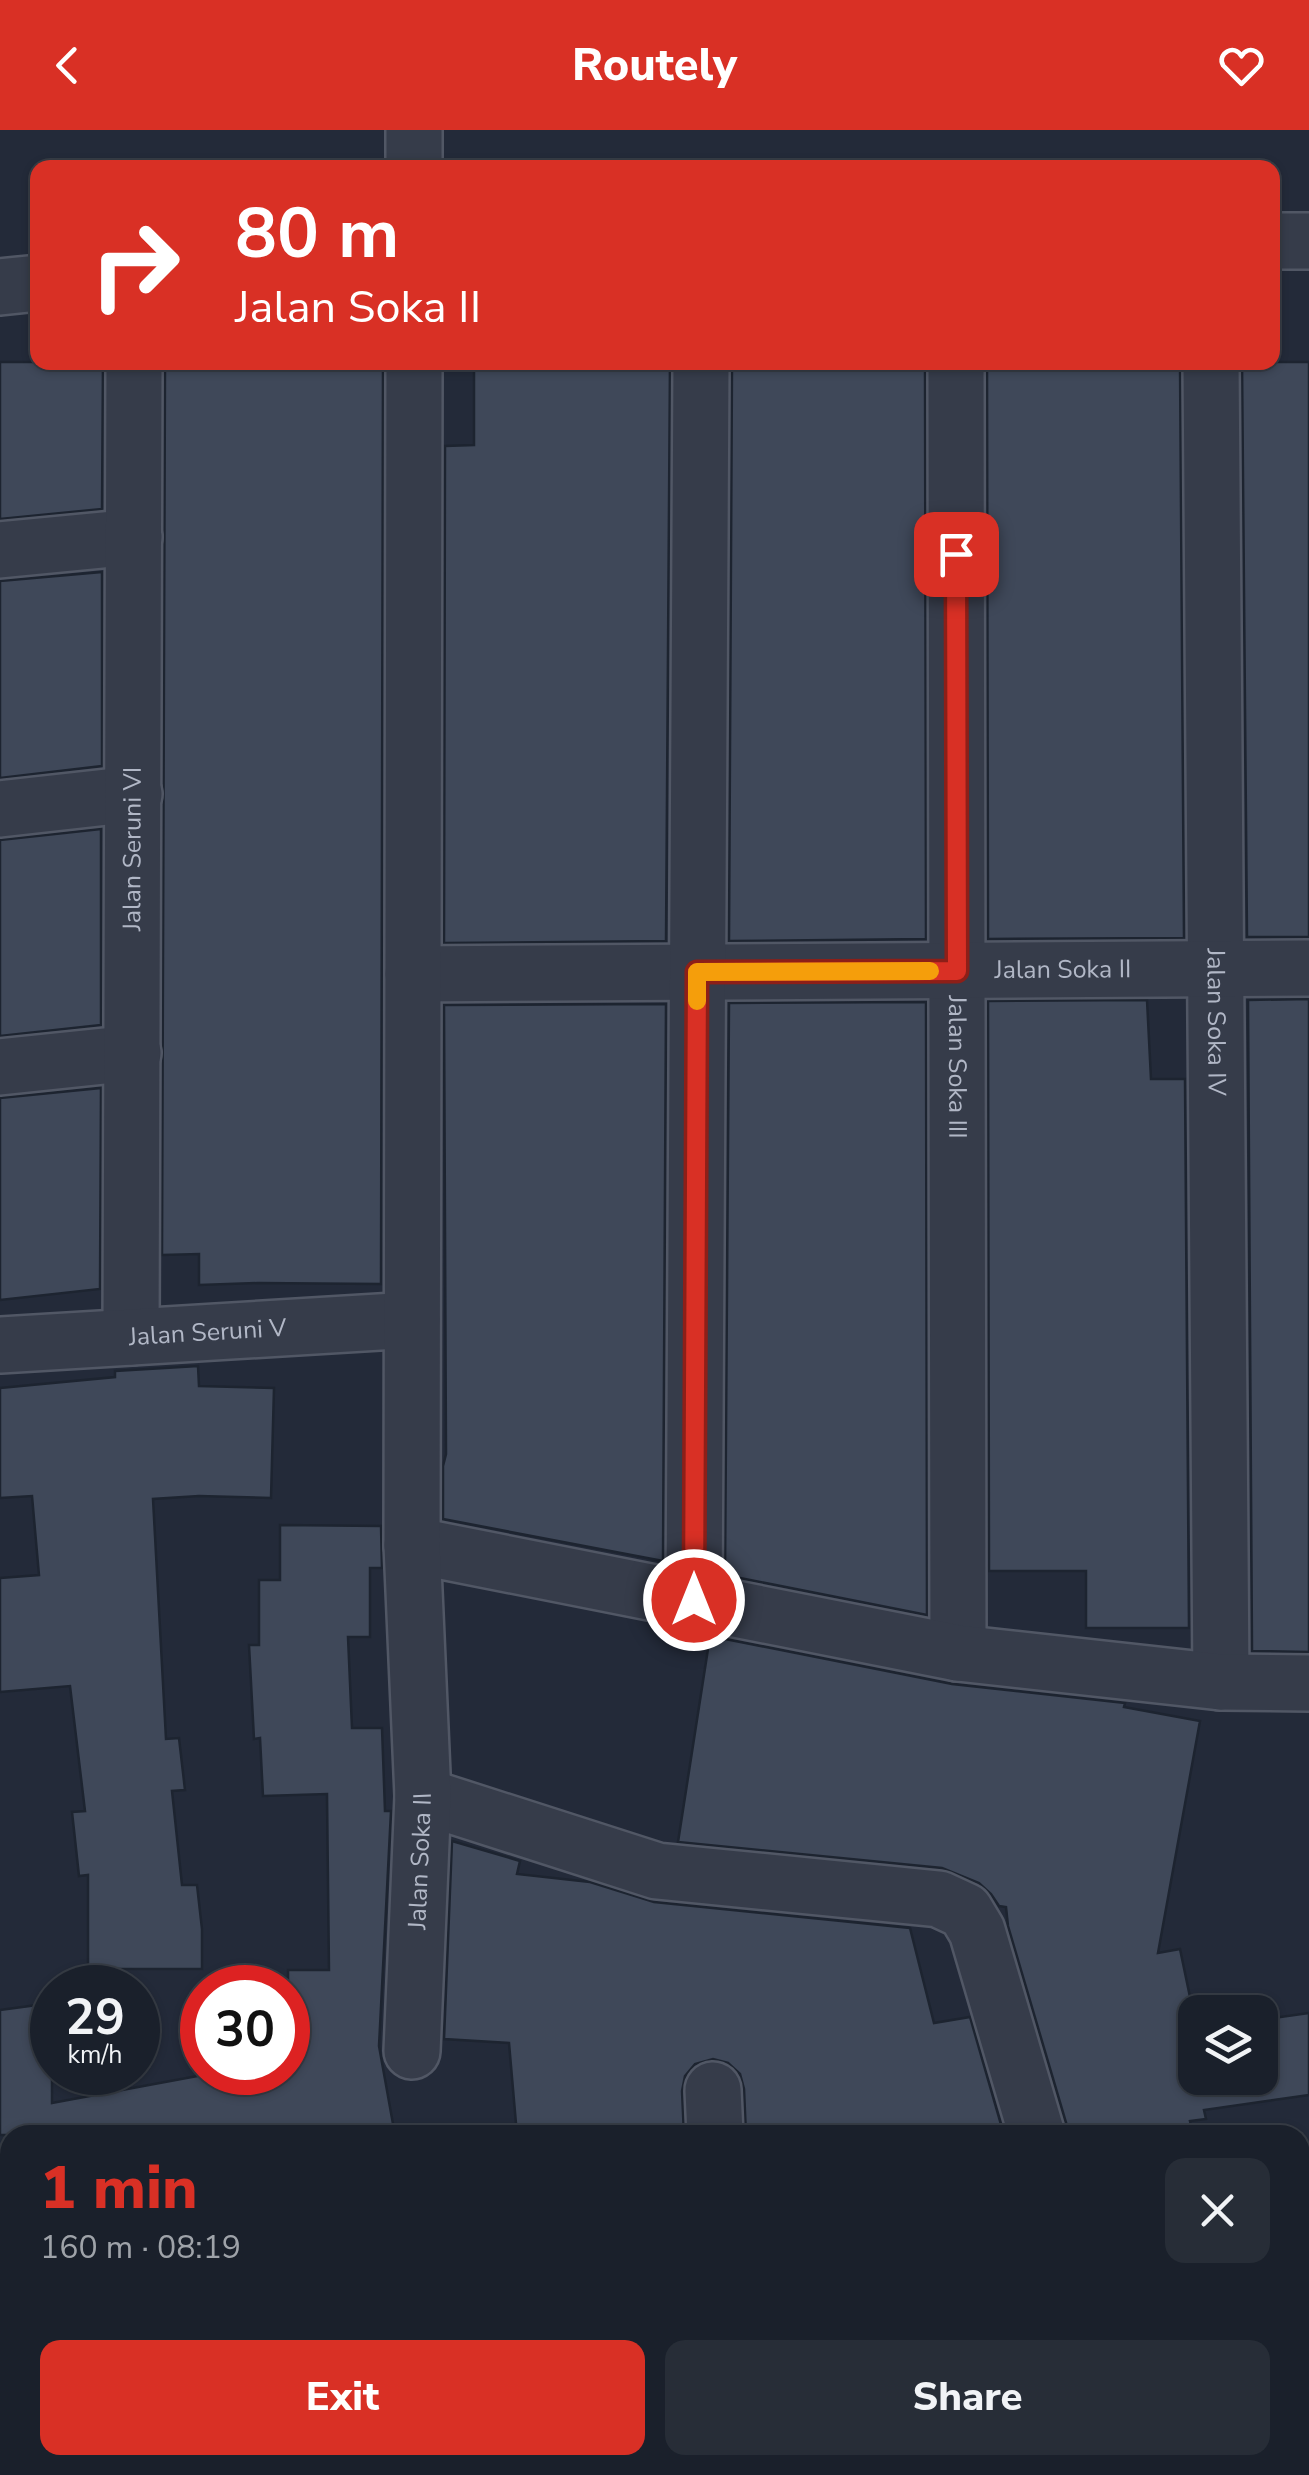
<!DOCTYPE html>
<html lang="en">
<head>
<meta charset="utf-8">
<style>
  :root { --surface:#1a202b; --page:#272d37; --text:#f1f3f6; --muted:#9fa3a9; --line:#383e47; --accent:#d93025 }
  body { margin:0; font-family:"Nunito Sans",sans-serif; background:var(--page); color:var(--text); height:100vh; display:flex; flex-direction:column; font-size:38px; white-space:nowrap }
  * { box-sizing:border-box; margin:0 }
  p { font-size:32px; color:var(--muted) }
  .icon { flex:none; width:55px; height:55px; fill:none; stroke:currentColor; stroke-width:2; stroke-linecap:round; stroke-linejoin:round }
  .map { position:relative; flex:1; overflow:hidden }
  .sheet { position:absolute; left:0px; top:1995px; width:1310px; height:350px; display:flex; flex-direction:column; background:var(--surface); border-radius:30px 30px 0 0; box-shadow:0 2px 8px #0004,0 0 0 2px var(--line) }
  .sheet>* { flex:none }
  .banner { position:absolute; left:30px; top:30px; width:1250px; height:210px; border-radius:20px; box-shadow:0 2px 8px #0004,0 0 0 2px var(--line); background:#d93025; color:#fff; overflow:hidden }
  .fabs { position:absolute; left:1178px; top:1865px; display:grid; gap:20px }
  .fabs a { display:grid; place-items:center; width:100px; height:100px; border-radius:20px; background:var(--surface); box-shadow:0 2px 8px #0004,0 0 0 2px var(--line); font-size:50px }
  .speed { position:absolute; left:30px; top:1835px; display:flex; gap:20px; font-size:50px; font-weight:700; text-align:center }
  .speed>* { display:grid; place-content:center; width:130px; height:130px; border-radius:50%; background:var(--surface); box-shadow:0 2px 8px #0004,0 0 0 2px var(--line); line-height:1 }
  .speed small { font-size:25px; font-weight:400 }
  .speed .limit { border:15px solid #d22; background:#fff; color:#111 }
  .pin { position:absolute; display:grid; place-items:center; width:85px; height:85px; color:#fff; margin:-42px; border-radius:20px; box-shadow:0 5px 15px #0006 }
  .me { position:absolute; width:110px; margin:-55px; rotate:0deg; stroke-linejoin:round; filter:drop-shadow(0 0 8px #0008) }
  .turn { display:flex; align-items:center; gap:35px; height:210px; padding:0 40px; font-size:45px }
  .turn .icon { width:130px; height:130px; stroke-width:2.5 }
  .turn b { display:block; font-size:70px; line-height:85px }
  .round { display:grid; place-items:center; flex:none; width:105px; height:105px; border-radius:20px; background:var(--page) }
  .head { display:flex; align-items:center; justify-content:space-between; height:170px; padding:0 40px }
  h1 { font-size:60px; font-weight:800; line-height:75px; color:var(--accent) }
  .primary-button { display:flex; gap:20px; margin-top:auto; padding:20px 40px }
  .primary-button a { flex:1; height:115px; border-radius:20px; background:var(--accent); color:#fff; font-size:40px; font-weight:800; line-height:115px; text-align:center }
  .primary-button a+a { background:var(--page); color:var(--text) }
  header { display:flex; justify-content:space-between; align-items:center; height:130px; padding:0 40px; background:var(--accent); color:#fff; font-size:45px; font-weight:800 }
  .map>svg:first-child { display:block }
</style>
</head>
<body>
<header><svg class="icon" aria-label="back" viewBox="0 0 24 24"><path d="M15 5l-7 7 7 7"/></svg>Routely<svg class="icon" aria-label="heart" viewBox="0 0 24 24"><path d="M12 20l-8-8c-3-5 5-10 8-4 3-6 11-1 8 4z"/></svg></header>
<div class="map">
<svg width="1309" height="2345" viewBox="0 0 1309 2345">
  <rect width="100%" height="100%" fill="#232a39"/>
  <!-- building -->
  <g fill="#3f4859" stroke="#1d2430" stroke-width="2.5">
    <polygon points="0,232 103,232 102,379 0,389"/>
    <polygon points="165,232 383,232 381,1154 258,1153 199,1155 199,1124 162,1125"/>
    <polygon points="474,232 670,232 666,811 444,813 445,316 474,315"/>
    <polygon points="732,232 925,232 926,809 729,811"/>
    <polygon points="987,232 1180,232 1184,808 988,809"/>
    <polygon points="1242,232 1309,232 1309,807 1247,807"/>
    <polygon points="102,442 102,636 0,648 0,451"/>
    <polygon points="101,699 101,895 0,906 0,710"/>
    <polygon points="1309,869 1309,1522 1252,1521 1248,870"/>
    <polygon points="1147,870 1151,949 1185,949 1189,1498 1086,1498 1086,1441 989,1441 988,871"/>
    <polygon points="926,872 927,1485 725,1445 729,873"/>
    <polygon points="666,874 663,1431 443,1389 443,1336 446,1324 444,875"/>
    <polygon points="101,958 100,1159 0,1170 0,968"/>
    <polygon points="198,1236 199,1256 274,1258 271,1368 199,1366 153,1369 166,1609 179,1608 185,1660 172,1661 182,1755 197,1755 202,1799 202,1839 88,1839 88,1745 79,1746 72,1682 85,1681 70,1556 0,1562 0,1448 39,1445 32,1366 0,1368 0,1258 115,1247 115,1241"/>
    <polygon points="280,1395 381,1396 382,1438 370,1438 370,1507 348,1507 352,1598 382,1598 385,1681 391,1681 379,1916 395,2005 0,2005 0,1880 52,1873 52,1973 219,1942 288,1942 288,1840 329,1840 327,1664 263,1666 260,1608 254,1609 249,1515 259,1515 259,1450 280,1450"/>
    <polygon points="710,1506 952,1554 1125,1573 1124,1577 1200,1591 1158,1823 1180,1819 1195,1891 1195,1948 1260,1948 1260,1890 1309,1883 1309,1965 1204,1980 1206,1989 1190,1991 1193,2005 1067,2005 1067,1996 1008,1796 1006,1777 999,1776 991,1764 979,1753 942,1738 678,1712"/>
    <polygon points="452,1711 520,1731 517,1744 590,1752 654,1772 910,1798 934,1893 970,1887 1004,2005 746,2005 744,1959 740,1944 728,1933 713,1929 695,1934 685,1946 682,1961 684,2005 517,2005 509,1913 444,1909"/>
  </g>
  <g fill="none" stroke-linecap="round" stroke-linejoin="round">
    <defs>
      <g id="minor">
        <polyline points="414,38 414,0"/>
        <polyline points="1272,111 1309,111"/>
        <polyline points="0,157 38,153"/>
        <path id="s1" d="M956,232L958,1523"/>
        <path id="s2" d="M1211,232L1221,1552"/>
        <polyline points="0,420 134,407"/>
        <polyline points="0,679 134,664"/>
        <path id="s3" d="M413,844L1309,838"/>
        <polyline points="0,937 133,923"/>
        <path id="s4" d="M131,1207L134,232"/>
        <path id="s5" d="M0,1215L412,1190"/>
        <polyline points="412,1415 958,1523 1221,1552 1309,1553"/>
        <polyline points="694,1470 701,232"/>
        <polyline points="423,1666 657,1741 939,1769 965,1781 977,1801 1037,2005"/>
        <path id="s6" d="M412,1921L423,1666L412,1415L414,232"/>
        <polyline points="713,1960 715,2005"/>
        <polyline points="1300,2319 1309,2318"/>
        <polyline points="362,2335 362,2345"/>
        <polyline points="622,2335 623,2345"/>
        <polyline points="758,2345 848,2335"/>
        <polyline points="1238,2345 1239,2335"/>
      </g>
    </defs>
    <!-- minor casing -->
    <use href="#minor" stroke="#515765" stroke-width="60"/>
    <!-- minor -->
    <use href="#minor" stroke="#363c4a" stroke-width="55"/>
  </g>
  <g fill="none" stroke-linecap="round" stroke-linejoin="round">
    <defs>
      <polyline id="route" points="694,1470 697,842 957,841 956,424"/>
    </defs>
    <!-- route casing -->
    <use href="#route" stroke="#8d1f18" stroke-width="25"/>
    <!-- route -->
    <use href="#route" stroke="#d93025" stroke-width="18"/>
    <!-- slow -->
    <polyline stroke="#f59e0b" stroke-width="18" points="697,871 697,842 930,841"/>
  </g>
  <g text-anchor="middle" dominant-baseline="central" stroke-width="9" stroke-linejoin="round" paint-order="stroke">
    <!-- street labels -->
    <g font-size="25" fill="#b1b7c6" stroke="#1b222e">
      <text stroke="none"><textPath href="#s4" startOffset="488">Jalan Seruni VI</textPath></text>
      <text stroke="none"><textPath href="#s3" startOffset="650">Jalan Soka II</textPath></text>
      <text stroke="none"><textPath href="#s2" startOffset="660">Jalan Soka IV</textPath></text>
      <text stroke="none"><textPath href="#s1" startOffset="705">Jalan Soka III</textPath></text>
      <text stroke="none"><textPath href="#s5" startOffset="208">Jalan Seruni V</textPath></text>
      <text stroke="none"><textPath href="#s6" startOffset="190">Jalan Soka II</textPath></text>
    </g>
  </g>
</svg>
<div class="fabs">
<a><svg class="icon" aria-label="layers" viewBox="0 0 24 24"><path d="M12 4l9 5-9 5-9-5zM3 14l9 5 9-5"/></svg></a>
</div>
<div class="speed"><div>29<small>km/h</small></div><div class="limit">30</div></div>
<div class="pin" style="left:956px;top:424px;background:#d93025"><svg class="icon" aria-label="arrive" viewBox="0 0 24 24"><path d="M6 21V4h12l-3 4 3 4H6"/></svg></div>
<svg class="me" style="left:694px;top:1470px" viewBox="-20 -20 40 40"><circle r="17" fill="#d93025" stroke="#fff" stroke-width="3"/><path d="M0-11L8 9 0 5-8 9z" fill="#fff"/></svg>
<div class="banner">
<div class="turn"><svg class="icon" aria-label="right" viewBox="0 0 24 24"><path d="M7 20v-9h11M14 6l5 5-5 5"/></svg><div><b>80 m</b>Jalan Soka II</div></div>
</div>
<section class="sheet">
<div class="head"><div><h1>1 min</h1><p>160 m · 08:19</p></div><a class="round"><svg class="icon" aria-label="close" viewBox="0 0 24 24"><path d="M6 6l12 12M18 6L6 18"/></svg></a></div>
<div class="primary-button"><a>Exit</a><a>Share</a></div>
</section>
</div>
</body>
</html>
